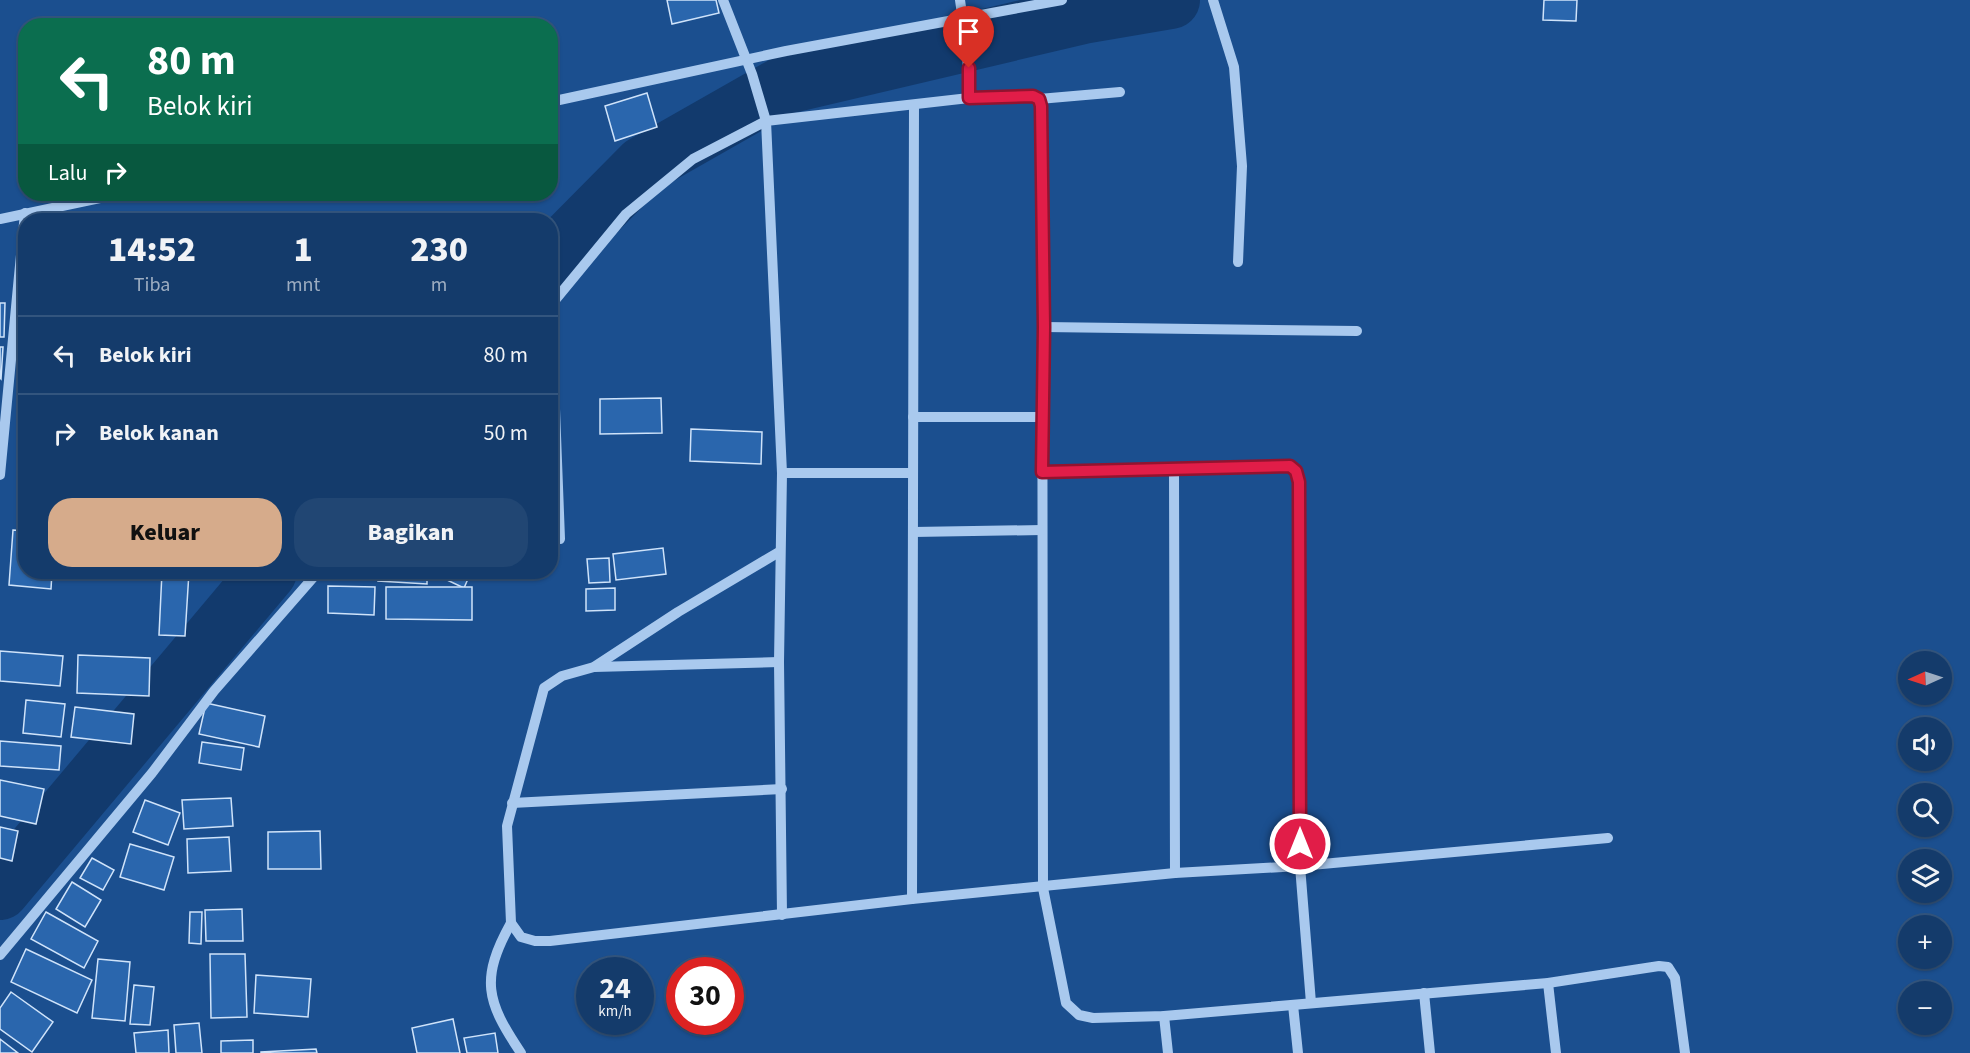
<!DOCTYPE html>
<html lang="id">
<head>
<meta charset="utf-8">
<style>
  :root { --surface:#143b6b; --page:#214673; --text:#f1f3f6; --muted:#9dadc1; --line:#33557e; --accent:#d6ab8b }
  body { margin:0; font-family:"Source Sans 3",sans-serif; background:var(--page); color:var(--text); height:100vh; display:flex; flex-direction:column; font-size:22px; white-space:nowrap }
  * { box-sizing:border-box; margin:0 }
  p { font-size:20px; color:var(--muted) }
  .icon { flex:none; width:33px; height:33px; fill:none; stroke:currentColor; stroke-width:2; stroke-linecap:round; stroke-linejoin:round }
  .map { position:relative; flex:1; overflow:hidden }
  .side { position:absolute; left:18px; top:213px; width:540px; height:366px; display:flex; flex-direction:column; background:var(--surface); border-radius:24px; box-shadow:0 2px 4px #0004,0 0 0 2px var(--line) }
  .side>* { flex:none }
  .top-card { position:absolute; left:18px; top:18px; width:540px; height:183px; border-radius:24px; box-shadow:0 2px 4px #0004,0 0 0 2px var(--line); background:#0b6e4f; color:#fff; overflow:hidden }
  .needle { width:39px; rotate:267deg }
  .tools { position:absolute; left:1898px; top:651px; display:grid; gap:12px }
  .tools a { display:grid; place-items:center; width:54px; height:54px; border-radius:50%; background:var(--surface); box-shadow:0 2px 4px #0004,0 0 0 2px var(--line); font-size:30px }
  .speed { position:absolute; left:576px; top:957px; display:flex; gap:12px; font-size:30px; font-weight:700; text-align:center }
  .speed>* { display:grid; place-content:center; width:78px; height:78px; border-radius:50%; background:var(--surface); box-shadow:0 2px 4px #0004,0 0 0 2px var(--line); line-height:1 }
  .speed small { font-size:15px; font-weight:400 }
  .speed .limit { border:9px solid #d22; background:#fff; color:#111 }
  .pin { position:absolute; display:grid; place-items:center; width:51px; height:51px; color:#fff; margin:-62px -26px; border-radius:50% 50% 50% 0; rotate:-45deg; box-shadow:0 0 6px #0007 }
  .pin .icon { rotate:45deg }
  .me { position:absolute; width:66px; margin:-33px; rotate:0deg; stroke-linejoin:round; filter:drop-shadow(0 0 4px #0008) }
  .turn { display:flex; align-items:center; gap:21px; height:126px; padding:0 30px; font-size:27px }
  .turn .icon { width:78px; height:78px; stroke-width:2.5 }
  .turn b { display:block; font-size:42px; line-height:51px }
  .then { display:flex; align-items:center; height:57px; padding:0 30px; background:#0003; gap:12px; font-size:22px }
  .eta { display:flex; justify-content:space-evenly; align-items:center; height:102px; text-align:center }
  .eta b { font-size:36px; font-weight:800; line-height:42px }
  .action { display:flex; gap:12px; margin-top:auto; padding:12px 30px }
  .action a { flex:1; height:69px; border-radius:24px; background:var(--accent); color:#111; font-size:24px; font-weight:800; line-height:69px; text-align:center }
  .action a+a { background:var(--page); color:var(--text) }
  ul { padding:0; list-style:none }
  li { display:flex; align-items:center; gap:18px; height:78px; padding:0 30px; border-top:2px solid var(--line) }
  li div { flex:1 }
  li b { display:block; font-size:22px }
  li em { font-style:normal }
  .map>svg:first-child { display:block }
</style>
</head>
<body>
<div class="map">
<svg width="1970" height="1053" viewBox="0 0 1970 1053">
  <rect width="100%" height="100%" fill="#1b4f8f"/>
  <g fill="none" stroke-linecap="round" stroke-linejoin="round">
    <!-- river -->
    <g stroke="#123a6d" stroke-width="58">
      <polyline points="550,259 643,165 782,86 1083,15 1171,0"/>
      <polyline points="0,891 268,572"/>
    </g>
  </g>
  <!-- building -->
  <g fill="#2a66ad" stroke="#cfe3fa" stroke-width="1.5">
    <polygon points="667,0 716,0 719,13 672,24"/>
    <polygon points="1544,0 1577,0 1576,21 1543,20"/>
    <polygon points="21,74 26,74 26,113 24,114"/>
    <polygon points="647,93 657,127 615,141 605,106"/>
    <polygon points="0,303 5,303 4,337 0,337"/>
    <polygon points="0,347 3,347 1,379 0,378"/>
    <polygon points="661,398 662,433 600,434 600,399"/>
    <polygon points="691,429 762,432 761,464 690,461"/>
    <polygon points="13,530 26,531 26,572 52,572 51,589 9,585"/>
    <polygon points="663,548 666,574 616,580 613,554"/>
    <polygon points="609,558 610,582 589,583 587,559"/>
    <polygon points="162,572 189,572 185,636 159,635"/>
    <polygon points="379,572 427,572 427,584 378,581"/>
    <polygon points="430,572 471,572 464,588"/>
    <polygon points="328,586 375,587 374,615 328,613"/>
    <polygon points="386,587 472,587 472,620 386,619"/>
    <polygon points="615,588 615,610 586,611 586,589"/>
    <polygon points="0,651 63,656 60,686 0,681"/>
    <polygon points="78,655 150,658 149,696 77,693"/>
    <polygon points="26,700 65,704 61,737 23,733"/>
    <polygon points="206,703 265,716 259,747 199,734"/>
    <polygon points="75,707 134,714 131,744 71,737"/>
    <polygon points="0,741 61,746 59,770 0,766"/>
    <polygon points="202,742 244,748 241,770 199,763"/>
    <polygon points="0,780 44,789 36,824 0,816"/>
    <polygon points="231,798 233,826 184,829 182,800"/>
    <polygon points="145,800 180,813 168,845 133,832"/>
    <polygon points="0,827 18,831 12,861 0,858"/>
    <polygon points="320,831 321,869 268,869 268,832"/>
    <polygon points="229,837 231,871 188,873 187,839"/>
    <polygon points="130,844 174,857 164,890 120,877"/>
    <polygon points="92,858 114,870 103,890 80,878"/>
    <polygon points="72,882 101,900 85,927 56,909"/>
    <polygon points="242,909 243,941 206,941 205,910"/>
    <polygon points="46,912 98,941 84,968 31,939"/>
    <polygon points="190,912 202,912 201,944 189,943"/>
    <polygon points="26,949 92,980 77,1013 11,982"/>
    <polygon points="210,954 245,954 247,1017 211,1018"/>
    <polygon points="98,959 130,962 125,1021 92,1018"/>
    <polygon points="256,975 311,979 308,1017 254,1013"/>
    <polygon points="134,985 154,987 150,1025 130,1024"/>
    <polygon points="11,992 53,1022 32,1052 0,1029 0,1008"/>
    <polygon points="453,1019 460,1053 417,1053 412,1028"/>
    <polygon points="199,1023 202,1053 176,1053 174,1025"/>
    <polygon points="168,1030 169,1053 136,1053 134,1033"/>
    <polygon points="495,1033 498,1053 467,1053 464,1038"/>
    <polygon points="0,1039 18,1053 0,1053"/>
    <polygon points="253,1040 253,1053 221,1053 221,1041"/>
    <polygon points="316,1049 317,1053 261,1053 261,1052"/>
  </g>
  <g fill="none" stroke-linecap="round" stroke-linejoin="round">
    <!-- minor -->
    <g stroke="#a9c9ee" stroke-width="10">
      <polyline points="723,0 752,74 766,121 782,473 779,662 782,915"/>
      <polyline points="960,0 967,49 969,98"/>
      <polyline points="1213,0 1234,67 1242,166 1238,262"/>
      <polyline points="1039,99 1042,115 1043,888 1066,1003 1079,1015 1093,1018 1164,1016 1548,983 1659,966 1668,967 1675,978 1685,1053"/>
      <polyline points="550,102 786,51 1062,0"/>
      <polyline points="0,219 119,194"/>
      <polyline points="1044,327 1357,331"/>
      <polyline points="913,417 1043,417"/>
      <polyline points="1174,469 1175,873"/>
      <polyline points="1042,472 1289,466 1296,471 1299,482 1300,866 1311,1003"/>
      <polyline points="782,473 913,473"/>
      <polyline points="0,475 25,213"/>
      <polyline points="913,532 1042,530"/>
      <polyline points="560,539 551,305 626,214 693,159 766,121 969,98 1033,96 1039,99 1120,92"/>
      <polyline points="779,552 678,612 594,667 562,676 544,688 507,826 511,923 521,937 535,941 550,941 912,899 1175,873 1300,866 1608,838"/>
      <polyline points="594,667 779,662"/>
      <polyline points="512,803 782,789"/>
      <polyline points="912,899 914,105"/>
      <path d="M511,923C480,979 486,1001 521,1053"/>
      <polyline points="0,955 152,773 214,691 318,572"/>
      <polyline points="1548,983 1556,1053"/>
      <polyline points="1424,993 1430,1053"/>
      <polyline points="1293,1005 1298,1053"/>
      <polyline points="1164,1016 1168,1053"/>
    </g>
  </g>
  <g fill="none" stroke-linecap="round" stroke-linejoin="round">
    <defs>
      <polyline id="route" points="969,68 969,98 1033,96 1039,99 1041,106 1044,327 1042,472 1290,466 1296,471 1299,482 1300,844"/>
    </defs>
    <!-- route casing -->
    <use href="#route" stroke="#92132f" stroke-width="15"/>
    <!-- route -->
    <use href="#route" stroke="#e11d48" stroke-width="10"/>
  </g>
</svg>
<div class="tools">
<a><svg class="needle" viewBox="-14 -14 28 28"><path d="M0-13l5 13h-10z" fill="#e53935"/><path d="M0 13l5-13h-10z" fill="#9dadc1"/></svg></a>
<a><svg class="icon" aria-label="sound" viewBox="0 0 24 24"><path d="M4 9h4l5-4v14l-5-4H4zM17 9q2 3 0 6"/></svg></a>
<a><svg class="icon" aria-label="search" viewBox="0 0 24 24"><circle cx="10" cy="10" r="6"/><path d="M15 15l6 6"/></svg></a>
<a><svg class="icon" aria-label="layers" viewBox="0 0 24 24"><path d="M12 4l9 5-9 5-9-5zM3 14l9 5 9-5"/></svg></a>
<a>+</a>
<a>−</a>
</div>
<div class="speed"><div>24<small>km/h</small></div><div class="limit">30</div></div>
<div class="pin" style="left:969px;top:68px;background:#d93025"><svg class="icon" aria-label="arrive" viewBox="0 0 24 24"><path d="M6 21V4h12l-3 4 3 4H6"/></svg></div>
<svg class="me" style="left:1300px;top:844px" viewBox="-20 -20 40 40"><circle r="17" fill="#e11d48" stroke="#fff" stroke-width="3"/><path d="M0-11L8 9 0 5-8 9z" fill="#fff"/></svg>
<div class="top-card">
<div class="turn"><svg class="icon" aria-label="left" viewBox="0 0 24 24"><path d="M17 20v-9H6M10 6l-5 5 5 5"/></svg><div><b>80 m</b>Belok kiri</div></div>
<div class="then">Lalu<svg class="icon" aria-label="right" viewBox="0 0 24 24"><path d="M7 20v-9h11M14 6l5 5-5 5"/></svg></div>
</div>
<section class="side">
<div class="eta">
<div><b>14:52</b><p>Tiba</p></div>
<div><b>1</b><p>mnt</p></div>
<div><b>230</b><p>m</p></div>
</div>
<ul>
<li><svg class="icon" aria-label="left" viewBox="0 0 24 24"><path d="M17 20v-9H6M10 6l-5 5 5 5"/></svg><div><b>Belok kiri</b></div><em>80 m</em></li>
<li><svg class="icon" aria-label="right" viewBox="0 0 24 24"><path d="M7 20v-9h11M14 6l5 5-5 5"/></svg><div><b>Belok kanan</b></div><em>50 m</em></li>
</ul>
<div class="action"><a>Keluar</a><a>Bagikan</a></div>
</section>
</div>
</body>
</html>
